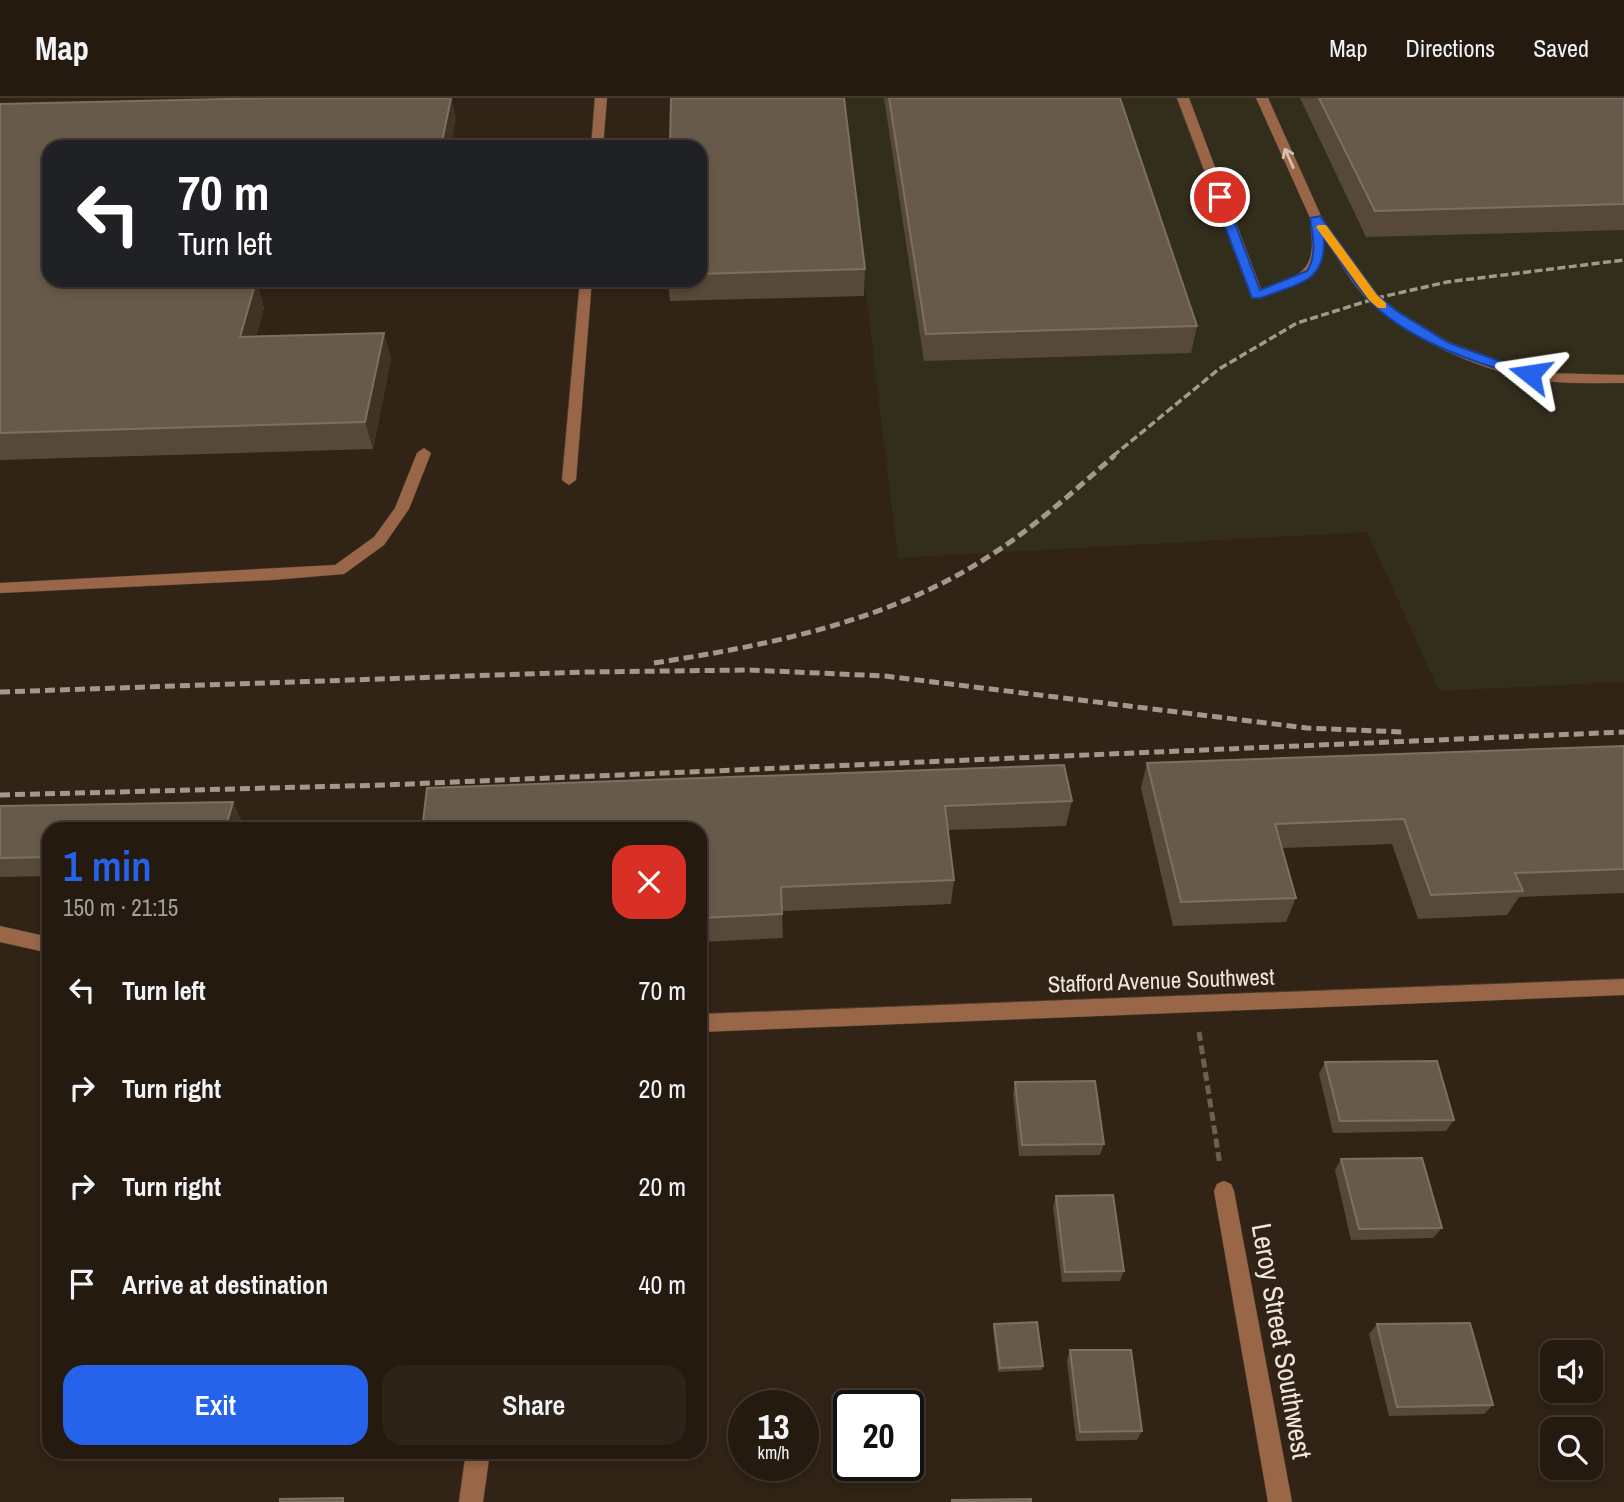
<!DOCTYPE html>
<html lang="en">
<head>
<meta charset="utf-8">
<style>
  :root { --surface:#251a10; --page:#2d2319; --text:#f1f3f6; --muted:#a3a19f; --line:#423830; --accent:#2563eb }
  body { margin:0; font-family:"Archivo Narrow",sans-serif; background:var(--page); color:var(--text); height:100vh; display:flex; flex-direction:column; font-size:26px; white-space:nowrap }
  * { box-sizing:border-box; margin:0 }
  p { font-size:23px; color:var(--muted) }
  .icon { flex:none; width:38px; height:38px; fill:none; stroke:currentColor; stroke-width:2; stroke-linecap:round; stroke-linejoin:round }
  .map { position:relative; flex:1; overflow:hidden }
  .sheet { position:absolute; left:42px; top:724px; width:665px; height:637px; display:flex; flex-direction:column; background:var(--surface); border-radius:21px; box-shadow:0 4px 10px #0003,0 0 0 2px var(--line) }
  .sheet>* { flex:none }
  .top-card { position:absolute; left:42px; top:42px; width:665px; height:147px; border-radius:21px; box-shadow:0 4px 10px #0003,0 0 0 2px var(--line); background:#202124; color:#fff; overflow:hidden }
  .tools { position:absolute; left:1540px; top:1242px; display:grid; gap:14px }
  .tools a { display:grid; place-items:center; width:63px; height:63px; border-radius:14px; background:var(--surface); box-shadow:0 4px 10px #0003,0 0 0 2px var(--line); font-size:35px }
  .speed { position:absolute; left:728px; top:1292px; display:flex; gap:14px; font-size:35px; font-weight:700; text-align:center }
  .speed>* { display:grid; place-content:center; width:91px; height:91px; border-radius:50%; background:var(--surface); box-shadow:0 4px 10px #0003,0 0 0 2px var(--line); line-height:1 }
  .speed small { font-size:18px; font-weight:400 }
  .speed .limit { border:4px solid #111; border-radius:10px; background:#fff; color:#111 }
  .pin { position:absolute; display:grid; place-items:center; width:60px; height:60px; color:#fff; margin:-30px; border:4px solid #fff; border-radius:50%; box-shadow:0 2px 7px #0007 }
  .me { position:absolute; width:77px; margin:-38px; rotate:285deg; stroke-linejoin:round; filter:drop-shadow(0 0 5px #0008) }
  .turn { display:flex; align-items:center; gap:24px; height:147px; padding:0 21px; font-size:32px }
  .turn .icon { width:91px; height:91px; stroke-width:2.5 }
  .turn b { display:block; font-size:49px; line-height:60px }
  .round { display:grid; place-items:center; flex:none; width:74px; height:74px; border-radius:21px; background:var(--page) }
  .headline { display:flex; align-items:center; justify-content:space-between; height:119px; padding:0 21px }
  h1 { font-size:42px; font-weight:600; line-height:52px; color:var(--accent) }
  .action { display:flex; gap:14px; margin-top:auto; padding:14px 21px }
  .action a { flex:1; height:80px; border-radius:21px; background:var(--accent); color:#fff; font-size:28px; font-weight:600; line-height:80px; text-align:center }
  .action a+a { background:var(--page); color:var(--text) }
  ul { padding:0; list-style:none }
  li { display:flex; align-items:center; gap:21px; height:98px; padding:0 21px }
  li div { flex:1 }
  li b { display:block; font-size:26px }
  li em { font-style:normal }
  header { display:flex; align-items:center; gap:42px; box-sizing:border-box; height:98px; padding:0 35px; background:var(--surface); border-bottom:2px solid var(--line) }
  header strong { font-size:33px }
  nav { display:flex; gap:38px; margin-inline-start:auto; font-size:24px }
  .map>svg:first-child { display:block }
</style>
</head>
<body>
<header>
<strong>Map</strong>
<nav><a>Map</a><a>Directions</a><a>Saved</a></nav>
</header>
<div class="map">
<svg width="1624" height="1404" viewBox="0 0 1624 1404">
  <rect width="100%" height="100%" fill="#312315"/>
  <!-- industrial -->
  <polygon fill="#332d1c" points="842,0 1624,0 1624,584 1439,593 1367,434 898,460"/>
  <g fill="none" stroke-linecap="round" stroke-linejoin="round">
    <defs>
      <g id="minor">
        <polygon points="595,0 607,0 603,49 591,49"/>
        <path d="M1177,0H1189L1261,191C1288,181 1312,179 1312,145C1312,137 1310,129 1311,122L1256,0H1268L1322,120L1378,197L1399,214L1449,244L1517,269L1545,275L1624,277V285C1598,285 1570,286 1544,283C1487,276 1413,243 1371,205C1352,188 1338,160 1324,140C1325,173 1307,183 1279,193C1270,196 1262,201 1252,200Z"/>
        <polygon points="580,182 592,182 576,382 569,387 562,382"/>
        <polygon points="424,350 431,355 409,411 384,447 344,476 272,482 0,495 0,485 335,467 374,439 395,410 417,355"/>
        <polygon points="0,828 49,839 49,855 0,844"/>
        <polygon points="1624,881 1624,897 700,934 700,916"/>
        <polygon points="1224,1083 1231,1086 1234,1093 1292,1404 1268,1404 1214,1093 1217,1086"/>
        <polygon points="466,1354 490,1354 483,1404 459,1404"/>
      </g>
    </defs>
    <!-- minor casing -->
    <use href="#minor" stroke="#4b3e31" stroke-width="1"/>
    <!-- path -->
    <polyline stroke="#6c6053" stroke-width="5" stroke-dasharray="9 4.5" stroke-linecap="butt" points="1199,934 1220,1067"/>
    <!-- minor -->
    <use href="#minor" fill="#996747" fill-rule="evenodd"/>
    <!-- rail-far1 -->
    <polyline stroke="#a3988c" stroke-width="3.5" stroke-dasharray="8 3.5" stroke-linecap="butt" points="1113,358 1219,271 1297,225 1377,200 1447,184 1624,162"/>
    <!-- rail -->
    <g stroke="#a3988c" stroke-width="5" stroke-dasharray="10 5" stroke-linecap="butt">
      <path d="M654,565C770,547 891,523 991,457C1036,428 1075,392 1115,357"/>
      <polyline points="0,594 585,574 749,572 885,578 1307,630 1403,634"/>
      <polyline points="0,697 385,687 1624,634"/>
    </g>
  </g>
  <!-- wall -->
  <g fill="#57493a">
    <polygon points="884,0 1120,0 1197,228 1191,255 924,263"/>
    <polygon points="1300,0 1624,0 1624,132 1366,139"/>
    <polygon points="0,6 456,21 49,49 207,185 256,183 264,210 256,238 384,235 391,261 373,351 0,362"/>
    <polygon points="700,49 865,171 864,198 670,203 668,182 700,182"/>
    <polygon points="1624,648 1624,795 1519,799 1507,817 1418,821 1392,746 1282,750 1296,800 1286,824 1173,828 1141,690 1147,665"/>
    <polygon points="427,690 1072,703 1066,728 948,732 954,782 951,806 782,813 783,840 700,844 700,732"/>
    <polygon points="0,708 242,723 240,732 49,732 49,778 0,779"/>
    <polygon points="1325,964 1454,1022 1446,1033 1333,1035 1319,976"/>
    <polygon points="1015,984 1104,1046 1100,1057 1019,1058 1013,996"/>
    <polygon points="1341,1061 1442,1130 1433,1140 1351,1142 1335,1072"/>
    <polygon points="1056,1098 1124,1173 1120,1183 1062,1184 1053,1109"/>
    <polygon points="994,1226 1043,1268 1042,1272 998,1274 993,1230"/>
    <polygon points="1377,1226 1493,1307 1484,1316 1389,1318 1369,1236"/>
    <polygon points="1070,1252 1142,1333 1137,1342 1076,1343 1067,1262"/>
  </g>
  <!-- shaded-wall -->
  <g fill="#413324">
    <polygon points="451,0 452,0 456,21 451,49 441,49"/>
    <polygon points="189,182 208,182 198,212 188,185"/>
    <polygon points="256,183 264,210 249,265 240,239"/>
    <polygon points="384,235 391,261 373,351 365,324"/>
    <polygon points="233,704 242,723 240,732 225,732"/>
  </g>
  <!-- building -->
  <g fill="#685a4b" stroke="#7d6f62" stroke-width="2">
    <polygon points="272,0 451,0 441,49 49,49 49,182 189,182 188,185 256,183 240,239 384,235 365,324 0,335 0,6"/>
    <polygon points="671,0 844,0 865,171 700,176 700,49 670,49"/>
    <polygon points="889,0 1120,0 1197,228 926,236"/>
    <polygon points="1319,0 1624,0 1624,106 1375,113"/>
    <polygon points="1624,648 1624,771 1515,775 1523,793 1431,797 1404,721 1275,726 1296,800 1181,804 1147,665"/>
    <polygon points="1064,667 1072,703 945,708 954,782 781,789 782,816 700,820 700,732 422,732 427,690"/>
    <polygon points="233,704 225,732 49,732 49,759 0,760 0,708"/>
    <polygon points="1437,963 1454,1022 1340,1023 1325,964"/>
    <polygon points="1095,983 1104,1046 1022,1047 1015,984"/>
    <polygon points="1422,1060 1442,1130 1359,1131 1341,1061"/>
    <polygon points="1113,1097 1124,1173 1065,1174 1056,1098"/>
    <polygon points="1037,1224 1043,1268 1000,1270 994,1226"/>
    <polygon points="1470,1225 1493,1307 1397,1309 1377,1226"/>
    <polygon points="1070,1252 1131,1252 1142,1333 1080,1334"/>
    <polygon points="343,1400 343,1404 280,1404 280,1401"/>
    <polygon points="1031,1401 1031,1404 952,1404 952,1402"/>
  </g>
  <!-- one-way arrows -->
  <defs><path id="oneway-shaft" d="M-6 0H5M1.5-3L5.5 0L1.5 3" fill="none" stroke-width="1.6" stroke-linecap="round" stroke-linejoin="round" transform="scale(1.75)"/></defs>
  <use stroke="#d4bfaf" href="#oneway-shaft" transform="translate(1289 60) rotate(-114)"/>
  <!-- route -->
  <path fill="#2563eb" stroke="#184099" stroke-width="2" d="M1220,95L1225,99L1260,192L1307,173C1317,158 1313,138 1310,120L1320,118L1377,197L1398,214L1449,245L1536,276L1530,280C1477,266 1407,243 1369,202C1352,184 1339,160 1324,140C1326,186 1297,185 1261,200H1252L1214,99Z"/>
  <!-- slow -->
  <polygon fill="#f59e0b" points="1318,127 1326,127 1377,197 1386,205 1386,210 1378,210 1369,202 1316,129"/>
  <g text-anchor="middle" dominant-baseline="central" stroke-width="7" stroke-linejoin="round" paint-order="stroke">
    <!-- street labels -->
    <g font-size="23" fill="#eee5db" stroke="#312315">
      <text transform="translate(1161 882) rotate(-2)">Stafford Avenue Southwest</text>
    </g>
    <!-- near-street labels -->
    <g font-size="28" fill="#eee5db" stroke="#312315">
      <text transform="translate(1282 1243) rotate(80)">Leroy Street Southwest</text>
    </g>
  </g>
</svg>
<div class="tools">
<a><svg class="icon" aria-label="sound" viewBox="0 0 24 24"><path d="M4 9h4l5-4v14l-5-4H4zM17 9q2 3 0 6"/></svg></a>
<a><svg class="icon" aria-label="search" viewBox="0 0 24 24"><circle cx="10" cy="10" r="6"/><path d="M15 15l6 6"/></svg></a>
</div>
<div class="speed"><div>13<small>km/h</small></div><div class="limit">20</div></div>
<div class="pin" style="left:1220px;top:99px;background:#d93025"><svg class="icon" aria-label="arrive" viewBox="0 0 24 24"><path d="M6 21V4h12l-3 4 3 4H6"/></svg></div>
<svg class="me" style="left:1530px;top:276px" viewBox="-20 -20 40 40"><path d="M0-17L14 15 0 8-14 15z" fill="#2563eb" stroke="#fff" stroke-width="4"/></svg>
<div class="top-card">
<div class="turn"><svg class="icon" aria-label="left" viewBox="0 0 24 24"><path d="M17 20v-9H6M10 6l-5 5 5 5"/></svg><div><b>70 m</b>Turn left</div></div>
</div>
<section class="sheet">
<div class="headline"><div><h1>1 min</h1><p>150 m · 21:15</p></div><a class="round" style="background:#d93025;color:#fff"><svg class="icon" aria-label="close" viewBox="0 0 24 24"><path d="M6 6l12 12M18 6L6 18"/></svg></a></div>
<ul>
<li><svg class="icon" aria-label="left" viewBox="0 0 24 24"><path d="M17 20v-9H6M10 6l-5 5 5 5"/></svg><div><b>Turn left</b></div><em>70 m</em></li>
<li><svg class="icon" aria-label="right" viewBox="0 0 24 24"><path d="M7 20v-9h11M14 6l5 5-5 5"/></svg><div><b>Turn right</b></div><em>20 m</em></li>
<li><svg class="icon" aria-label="right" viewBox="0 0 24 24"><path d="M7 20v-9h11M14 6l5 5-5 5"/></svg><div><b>Turn right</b></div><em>20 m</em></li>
<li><svg class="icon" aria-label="arrive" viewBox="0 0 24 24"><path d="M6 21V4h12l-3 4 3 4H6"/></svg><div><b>Arrive at destination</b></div><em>40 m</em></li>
</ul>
<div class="action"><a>Exit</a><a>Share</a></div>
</section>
</div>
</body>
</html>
